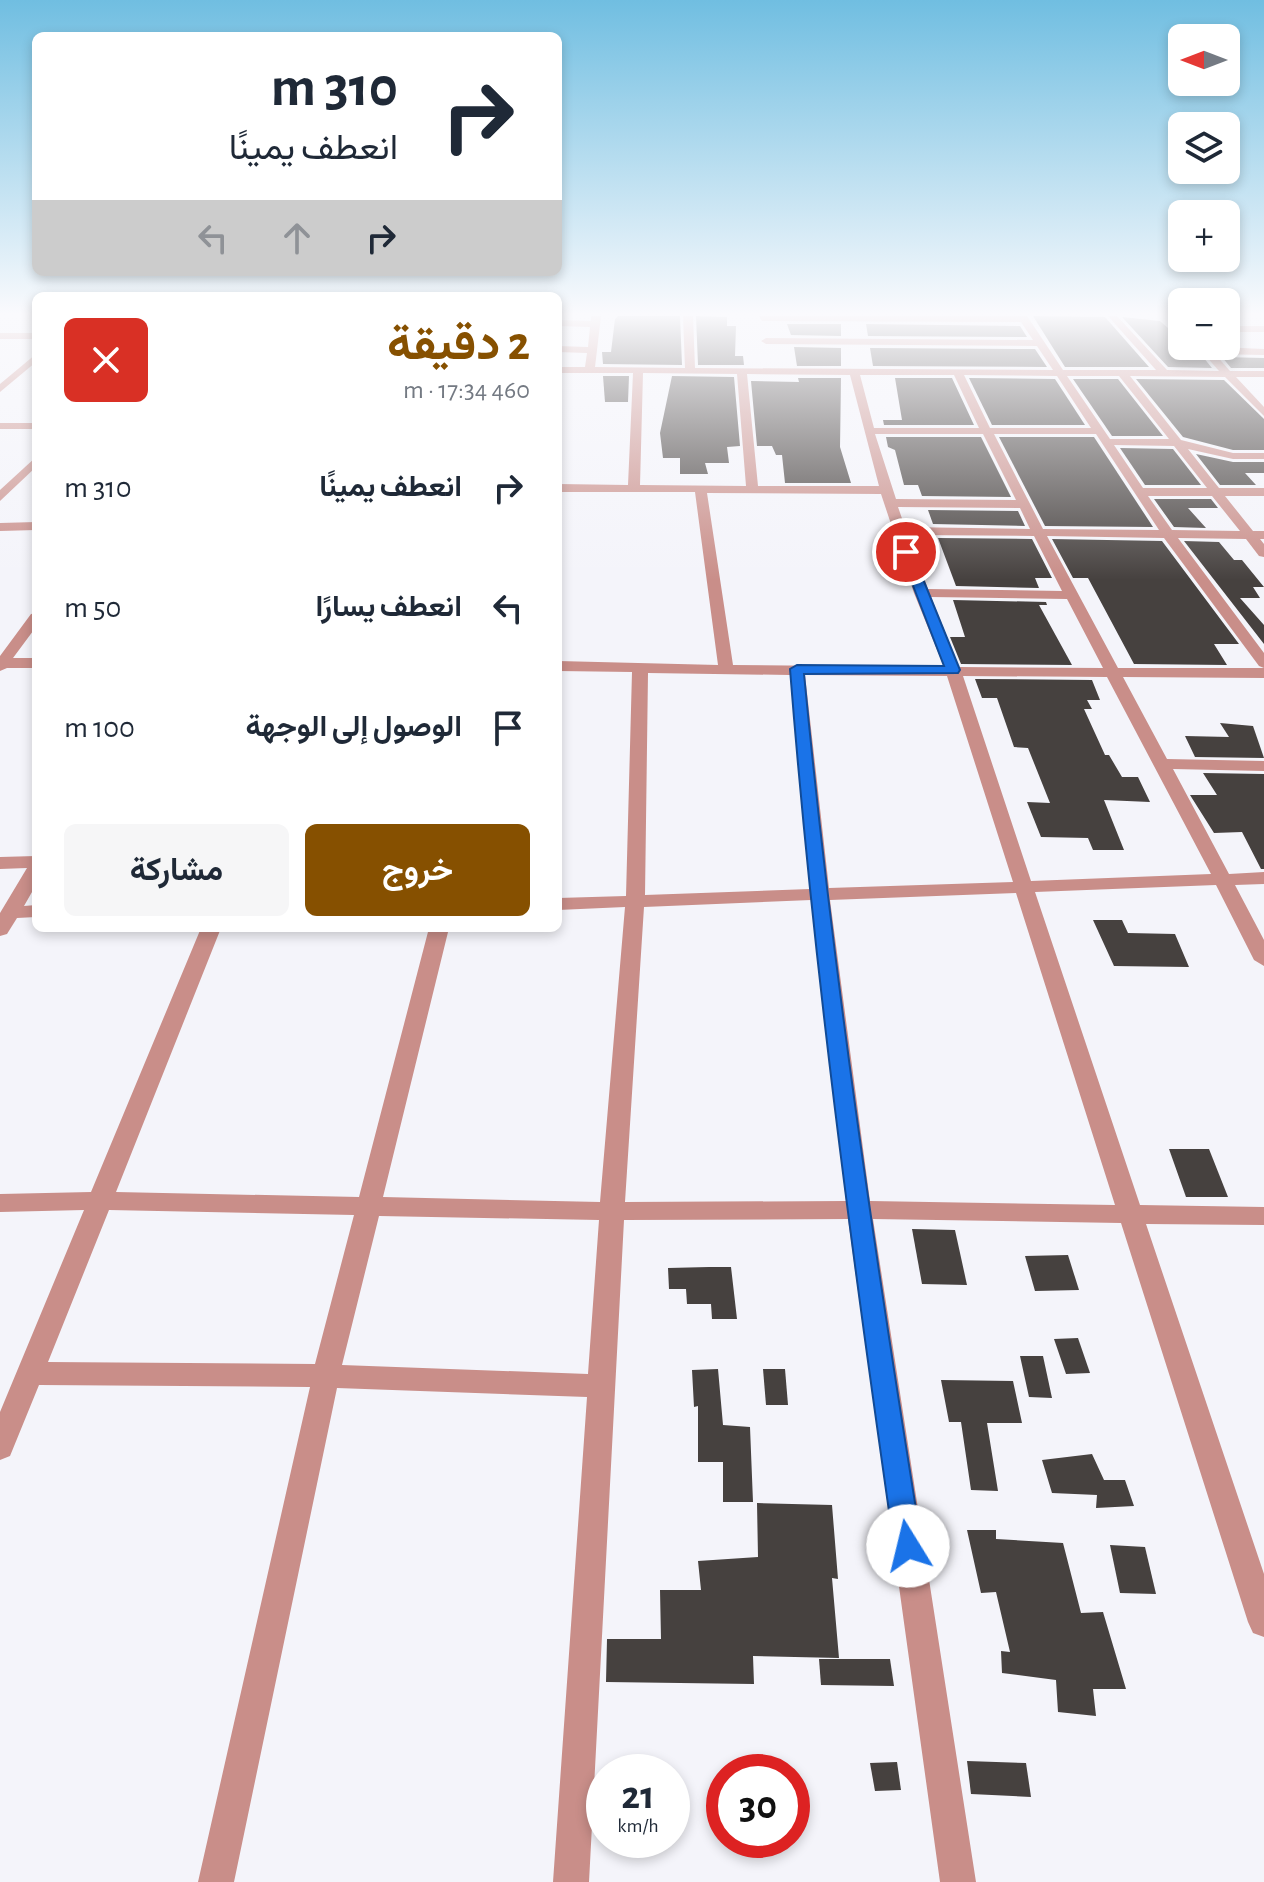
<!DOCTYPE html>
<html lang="ar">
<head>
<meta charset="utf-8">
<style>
  :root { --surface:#fff; --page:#f6f6f7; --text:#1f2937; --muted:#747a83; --accent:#865000 }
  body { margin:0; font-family:"Alegreya Sans",Vazirmatn,sans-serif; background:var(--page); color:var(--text); direction:rtl; height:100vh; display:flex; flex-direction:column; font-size:30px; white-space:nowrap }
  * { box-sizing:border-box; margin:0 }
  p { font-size:26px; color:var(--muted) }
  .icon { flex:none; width:44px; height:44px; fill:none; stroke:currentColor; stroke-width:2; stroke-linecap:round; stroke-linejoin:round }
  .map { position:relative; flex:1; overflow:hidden; direction:ltr }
  .drawer { position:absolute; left:32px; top:292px; width:530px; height:640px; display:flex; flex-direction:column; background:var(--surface); border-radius:12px; box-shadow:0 4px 12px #0003; direction:rtl }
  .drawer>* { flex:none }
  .hud { position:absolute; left:32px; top:32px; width:530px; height:244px; border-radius:12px; box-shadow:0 4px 12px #0003; direction:rtl; background:#fff; color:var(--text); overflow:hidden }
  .needle { width:52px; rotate:270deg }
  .tools { position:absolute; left:1168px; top:24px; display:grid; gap:16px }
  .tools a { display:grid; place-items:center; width:72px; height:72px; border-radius:12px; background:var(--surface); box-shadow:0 4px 12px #0003; font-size:40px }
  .speed { position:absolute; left:586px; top:1754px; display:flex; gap:16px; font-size:40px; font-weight:700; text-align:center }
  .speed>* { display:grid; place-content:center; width:104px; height:104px; border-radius:50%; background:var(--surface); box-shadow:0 4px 12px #0003; line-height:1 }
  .speed small { font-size:20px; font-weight:400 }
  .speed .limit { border:12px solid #d22; background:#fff; color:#111 }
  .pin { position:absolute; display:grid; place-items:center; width:68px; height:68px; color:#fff; margin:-34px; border:4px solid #fff; border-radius:50%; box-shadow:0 2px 8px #0007 }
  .me { position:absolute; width:88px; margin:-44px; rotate:351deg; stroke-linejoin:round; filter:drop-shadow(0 0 6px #0008) }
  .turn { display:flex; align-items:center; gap:28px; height:168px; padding:0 32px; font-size:36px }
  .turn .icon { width:104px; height:104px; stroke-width:2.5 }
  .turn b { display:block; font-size:56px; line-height:68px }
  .lanes { display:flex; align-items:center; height:76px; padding:0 32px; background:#0003; justify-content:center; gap:40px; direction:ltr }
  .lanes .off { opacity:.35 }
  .round { display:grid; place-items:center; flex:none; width:84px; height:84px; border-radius:12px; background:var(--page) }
  .summary { display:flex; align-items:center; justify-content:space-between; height:136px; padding:0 32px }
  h1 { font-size:48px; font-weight:700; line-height:60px; color:var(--accent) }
  .cta { display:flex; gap:16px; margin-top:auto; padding:16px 32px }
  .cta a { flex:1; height:92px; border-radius:12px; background:var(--accent); color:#fff; font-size:32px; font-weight:700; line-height:92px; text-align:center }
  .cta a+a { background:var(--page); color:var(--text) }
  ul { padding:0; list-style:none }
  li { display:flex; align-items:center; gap:24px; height:120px; padding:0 32px }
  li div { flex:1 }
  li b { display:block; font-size:30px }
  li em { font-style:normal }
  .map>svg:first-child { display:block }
</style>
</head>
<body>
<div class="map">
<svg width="1264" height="1882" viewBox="0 0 1264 1882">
  <rect width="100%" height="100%" fill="#f4f4fa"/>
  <!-- building -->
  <g fill="#46413f">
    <polygon points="618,316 680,316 682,365 603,364 602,352 611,352 615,319"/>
    <polygon points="696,316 727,317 727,326 736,326 735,356 743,356 744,365 698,365"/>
    <polygon points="1033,316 1105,317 1149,367 1065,367"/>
    <polygon points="1122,317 1160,321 1177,336 1182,336 1182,346 1194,346 1212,368 1168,367"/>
    <polygon points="787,324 841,324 841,336 791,335"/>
    <polygon points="866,324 1020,326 1027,337 868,336"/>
    <polygon points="794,347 841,348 841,366 797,366"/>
    <polygon points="870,348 1035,349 1047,367 873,366"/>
    <polygon points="1222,357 1264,358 1264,368 1231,368"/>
    <polygon points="603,376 629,376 628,402 605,402"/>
    <polygon points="672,376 734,377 740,446 727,447 729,463 705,463 708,474 680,474 680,458 663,458 660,433"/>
    <polygon points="798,378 841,378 840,447 851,483 785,483 782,455 776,455 772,446 757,446 751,381 799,382"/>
    <polygon points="895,378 952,378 974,425 884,425 883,420 902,420"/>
    <polygon points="969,378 1055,379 1085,425 992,425"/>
    <polygon points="1073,379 1118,379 1163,436 1112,436"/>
    <polygon points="1136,379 1224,380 1264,419 1264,450 1233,450 1183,437"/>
    <polygon points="886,437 981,437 1011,497 922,496 918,485 904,485 895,450 888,447"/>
    <polygon points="999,437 1094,437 1153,527 1045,526"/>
    <polygon points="1120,448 1173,449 1201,485 1145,485"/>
    <polygon points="1196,454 1233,462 1264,462 1264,473 1245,473 1256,485 1220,485"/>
    <polygon points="1154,499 1211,499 1218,508 1188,508 1206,528 1174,527"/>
    <polygon points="928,510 1018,511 1025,526 933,524"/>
    <polygon points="938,538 1032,539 1052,578 1035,578 1039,588 956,586"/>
    <polygon points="1052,539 1162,541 1239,644 1214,644 1227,665 1134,664 1088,578 1073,578"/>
    <polygon points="1184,541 1219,542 1234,560 1242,560 1264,587 1253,587 1260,598 1240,598 1264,625 1264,644"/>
    <polygon points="953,600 1046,602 1047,605 1039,605 1072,665 961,664 950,637 965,637"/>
    <polygon points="975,679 1092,680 1100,700 1087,700 1092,709 1084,709 1105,755 1109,755 1122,777 1138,777 1150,802 1104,800 1124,850 1093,850 1088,838 1041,837 1027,802 1050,803 1028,748 1014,747 997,698 982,698"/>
    <polygon points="1220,723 1253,726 1264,758 1195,757 1185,736 1229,737"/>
    <polygon points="1203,773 1264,774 1264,869 1261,869 1242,832 1214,833 1190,795 1217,795"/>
    <polygon points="1093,920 1122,920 1128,933 1175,934 1189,967 1114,966"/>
    <polygon points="1169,1149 1209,1149 1228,1197 1186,1197"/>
    <polygon points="912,1229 955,1230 967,1285 922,1284"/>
    <polygon points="1068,1255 1079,1290 1035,1291 1025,1256"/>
    <polygon points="709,1267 731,1267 737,1319 712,1319 711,1304 687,1304 686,1289 669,1289 668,1268"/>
    <polygon points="1078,1338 1090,1373 1066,1374 1054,1339"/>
    <polygon points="1020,1356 1043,1356 1052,1398 1029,1397"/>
    <polygon points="718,1369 723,1425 750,1427 753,1502 723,1502 723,1462 698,1462 698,1406 694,1407 692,1370"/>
    <polygon points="763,1369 785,1369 788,1405 766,1405"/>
    <polygon points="941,1380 1013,1381 1022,1423 987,1423 998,1491 971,1490 961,1422 949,1422"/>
    <polygon points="1092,1454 1104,1480 1125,1480 1134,1506 1096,1508 1097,1495 1052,1493 1042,1460"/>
    <polygon points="757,1503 832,1505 838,1579 832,1578 839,1658 753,1656 754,1684 606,1682 607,1639 661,1639 660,1590 701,1590 698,1561 758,1557"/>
    <polygon points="967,1530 996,1530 996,1539 1063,1543 1081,1613 1103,1612 1126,1689 1093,1689 1096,1716 1058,1712 1056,1680 1002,1673 1001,1651 1010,1652 996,1592 981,1593"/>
    <polygon points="1110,1545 1145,1547 1156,1594 1120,1593"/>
    <polygon points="819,1659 890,1659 894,1686 821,1685"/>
    <polygon points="967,1761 1026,1763 1031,1797 971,1794"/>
    <polygon points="897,1762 901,1790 875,1791 870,1763"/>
  </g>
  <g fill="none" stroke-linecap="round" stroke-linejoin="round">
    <!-- minor -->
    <g fill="#c98e89" fill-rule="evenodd">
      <path d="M591,316H601L595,367L685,368L683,316H693L695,368L1053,370L1037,346L766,344L761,341L766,338L1033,340L1021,322L762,321L759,316H1027L1063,370H1156L1108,316H1117L1167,370L1219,371L1197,346L1264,349V355L1215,354L1230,371H1264V377H1236L1264,407V416L1225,377L1130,376L1181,440L1233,453H1264V459H1233L1188,449L1219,488H1264V496H1225L1253,531H1264V539H1260L1264,544V557L1259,556L1246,539L1178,538L1264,653V668L1259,666L1164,538L1047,536L1118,668H1264V678L1123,677L1167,759L1264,761V771L1173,769L1229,874L1264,872V884L1235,885L1264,940V966L1254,960L1216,885L1035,892L1140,1205L1264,1207V1225L1146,1224L1264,1574V1637L1253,1633L1248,1622L1121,1223L873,1219L976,1882H940L848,1219L624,1220L589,1882H553L587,1397L337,1388L234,1882H198L310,1387L39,1385L10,1456L0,1460V1412L84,1210L0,1212V1194L91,1192L201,928H221L116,1192L359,1197L429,928H449L383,1197L600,1202L625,907L558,910V898L626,896L632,672L558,671V661L718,665L695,492H558V484L628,485L633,373H558V367H585L587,353L558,352V346L588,347L590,327L558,326V320L591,321ZM643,373L737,374L746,486L640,485ZM747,374L850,375L879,486H758ZM860,375H954L979,428H874ZM964,375L1057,376L1091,428H990ZM1067,376H1119L1169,439H1110ZM875,434H983L1016,500L896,499ZM994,434H1096L1159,530L1043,529ZM1114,445L1174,446L1207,488H1143ZM707,493L881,494L914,593L944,667L733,665ZM1148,496H1212L1240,531L1172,530ZM898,507L1020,508L1030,529L905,527ZM908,535L1034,536L1062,591L928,589ZM931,597L1067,599L1103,668L959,667ZM648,673L790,675L810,889L645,895ZM805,675L947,676L1013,882L829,888ZM963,676L1107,677L1211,874L1031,881ZM1016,893L1115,1205L870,1201L830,900ZM811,900L846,1201L625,1202L644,907ZM109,1210L354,1215L315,1364L48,1362ZM379,1216L599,1220L588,1374L342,1365Z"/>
      <polygon points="1169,316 1178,316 1182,320 1182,329"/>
      <rect x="1226" y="326" width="38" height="6"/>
      <rect x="0" y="333" width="36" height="6"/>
      <polygon points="36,354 36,362 0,392 0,384"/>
      <rect x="0" y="423" width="36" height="6"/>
      <polygon points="36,457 36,467 0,501 0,490"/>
      <polygon points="36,522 36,530 0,531 0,523"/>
      <polygon points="36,613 36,627 13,658 36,658 36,668 7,668 0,671 0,656 31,614"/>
      <polygon points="36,856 36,885 24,906 36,905 36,917 17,918 7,934 0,936 0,913 27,868 0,869 0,857"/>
    </g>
  </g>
  <!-- sky -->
  <linearGradient id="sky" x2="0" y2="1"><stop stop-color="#70bee1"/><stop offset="0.54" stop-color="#fafafd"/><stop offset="1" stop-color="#fafafd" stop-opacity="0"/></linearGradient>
  <rect width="1264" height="580" fill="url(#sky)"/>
  <!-- route -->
  <path fill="#1a73e8" stroke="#114b97" stroke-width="2" d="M906,548L912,552L960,670L958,673L804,674C832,966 875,1256 922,1546L917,1555L908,1559L898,1555L894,1546C852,1254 813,963 790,669L797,665L944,666L900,552Z"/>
</svg>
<div class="tools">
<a><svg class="needle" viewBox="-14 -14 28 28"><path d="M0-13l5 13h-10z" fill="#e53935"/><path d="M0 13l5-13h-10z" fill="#747a83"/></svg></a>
<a><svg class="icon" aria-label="layers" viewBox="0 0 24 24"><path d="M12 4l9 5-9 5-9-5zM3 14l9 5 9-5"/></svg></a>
<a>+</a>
<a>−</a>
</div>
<div class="speed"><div>21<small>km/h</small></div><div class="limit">30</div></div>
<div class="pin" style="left:906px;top:552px;background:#d93025"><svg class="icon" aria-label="arrive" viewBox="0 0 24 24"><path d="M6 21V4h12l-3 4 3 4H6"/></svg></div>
<svg class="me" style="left:908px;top:1546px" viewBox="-20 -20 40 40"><circle r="19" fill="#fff"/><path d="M0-13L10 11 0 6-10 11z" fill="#1a73e8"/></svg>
<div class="hud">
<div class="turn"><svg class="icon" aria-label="right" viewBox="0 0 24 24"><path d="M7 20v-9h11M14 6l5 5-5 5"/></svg><div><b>310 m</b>انعطف يمينًا</div></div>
<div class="lanes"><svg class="icon off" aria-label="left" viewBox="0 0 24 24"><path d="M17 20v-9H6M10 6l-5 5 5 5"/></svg><svg class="icon off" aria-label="ahead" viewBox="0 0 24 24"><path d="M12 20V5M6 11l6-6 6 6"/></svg><svg class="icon" aria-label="right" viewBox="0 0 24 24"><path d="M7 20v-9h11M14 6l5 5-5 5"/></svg></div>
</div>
<section class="drawer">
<div class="summary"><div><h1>2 دقيقة</h1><p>460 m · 17:34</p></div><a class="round" style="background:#d93025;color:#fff"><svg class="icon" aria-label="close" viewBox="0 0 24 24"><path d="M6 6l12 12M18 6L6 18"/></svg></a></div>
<ul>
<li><svg class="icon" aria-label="right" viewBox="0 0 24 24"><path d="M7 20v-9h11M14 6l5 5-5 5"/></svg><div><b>انعطف يمينًا</b></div><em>310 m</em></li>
<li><svg class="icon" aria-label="left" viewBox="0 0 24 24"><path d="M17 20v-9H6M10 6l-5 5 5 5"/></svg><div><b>انعطف يسارًا</b></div><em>50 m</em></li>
<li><svg class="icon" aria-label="arrive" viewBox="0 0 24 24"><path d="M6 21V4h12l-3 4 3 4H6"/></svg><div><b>الوصول إلى الوجهة</b></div><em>100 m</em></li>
</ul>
<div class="cta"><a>خروج</a><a>مشاركة</a></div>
</section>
</div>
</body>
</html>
